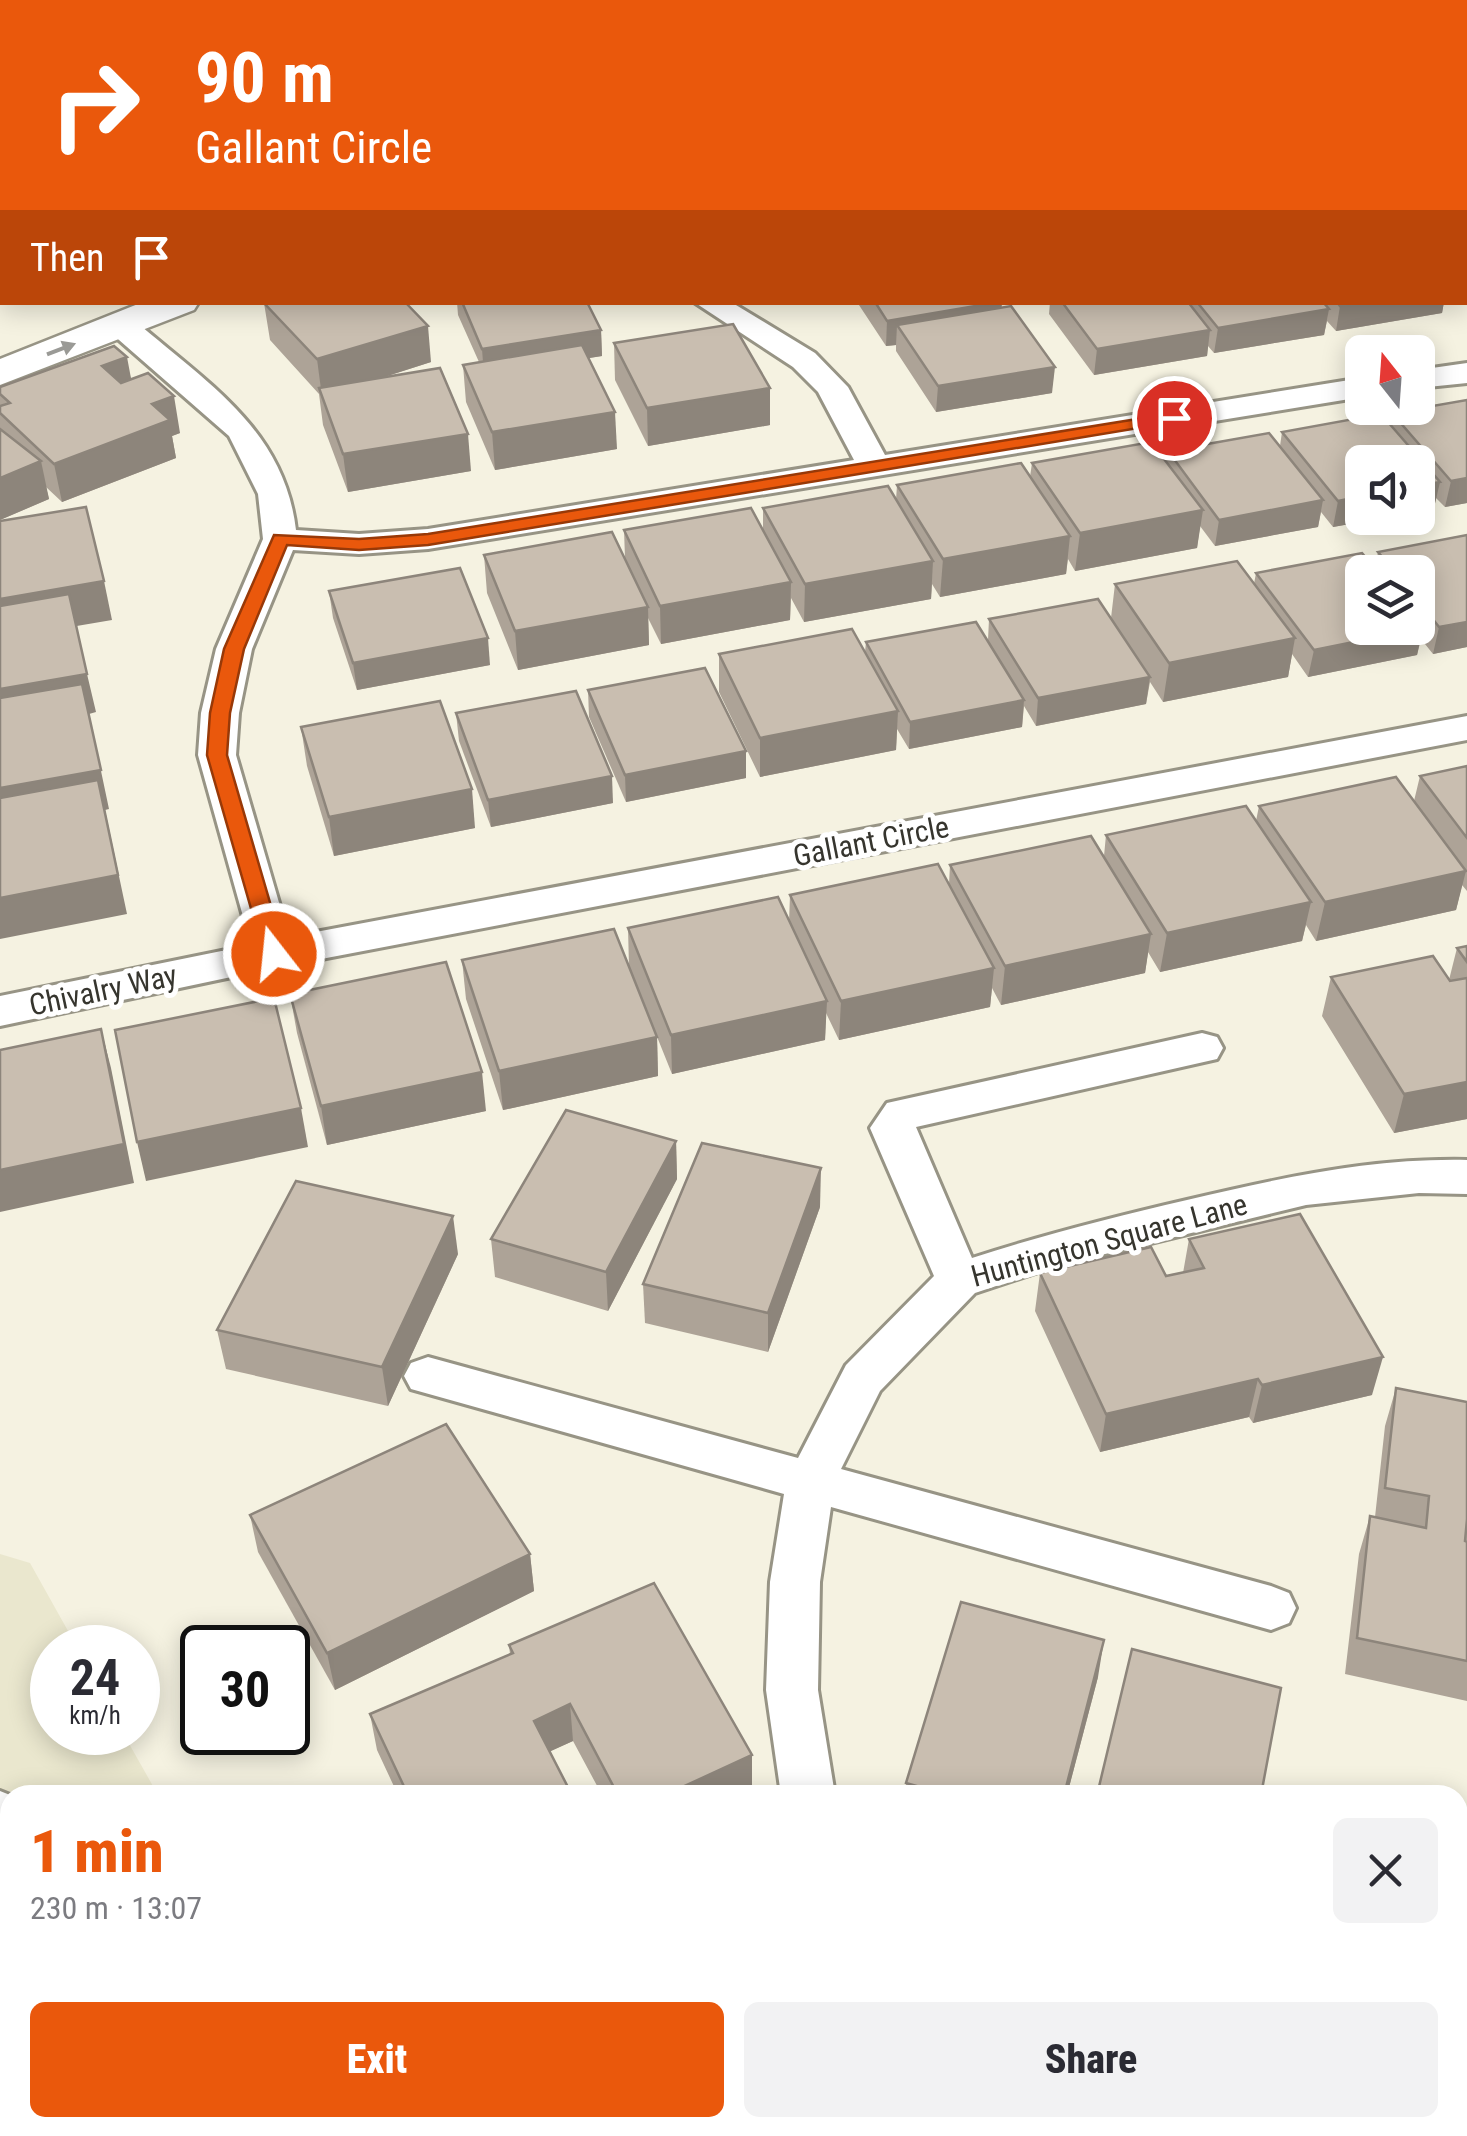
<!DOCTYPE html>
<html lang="en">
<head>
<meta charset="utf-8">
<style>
  :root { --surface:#fff; --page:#f2f2f3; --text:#2b2b33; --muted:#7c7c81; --accent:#ea580c }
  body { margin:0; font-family:"Roboto Condensed",sans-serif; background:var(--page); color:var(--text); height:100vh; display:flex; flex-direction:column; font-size:38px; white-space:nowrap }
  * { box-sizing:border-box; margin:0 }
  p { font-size:32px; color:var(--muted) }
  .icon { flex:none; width:55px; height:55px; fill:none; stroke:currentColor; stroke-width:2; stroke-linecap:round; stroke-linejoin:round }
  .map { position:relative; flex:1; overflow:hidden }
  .drawer { position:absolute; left:0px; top:1785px; width:1468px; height:352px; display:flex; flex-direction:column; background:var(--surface); border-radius:30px 30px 0 0; box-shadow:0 5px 25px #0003 }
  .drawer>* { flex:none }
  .top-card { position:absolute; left:0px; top:0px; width:1468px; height:305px; box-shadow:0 5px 25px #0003; background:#ea580c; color:#fff; overflow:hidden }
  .needle { width:65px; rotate:343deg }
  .controls { position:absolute; left:1345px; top:335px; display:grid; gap:20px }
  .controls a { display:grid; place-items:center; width:90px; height:90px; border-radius:15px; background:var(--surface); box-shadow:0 5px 25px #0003; font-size:50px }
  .speed { position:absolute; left:30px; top:1625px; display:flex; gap:20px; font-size:50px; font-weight:700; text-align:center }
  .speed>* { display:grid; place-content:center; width:130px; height:130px; border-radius:50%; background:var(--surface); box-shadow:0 5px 25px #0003; line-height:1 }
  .speed small { font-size:25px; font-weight:400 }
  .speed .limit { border:5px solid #111; border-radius:15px; background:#fff; color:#111 }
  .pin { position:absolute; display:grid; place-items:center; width:85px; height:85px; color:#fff; margin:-42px; border:5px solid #fff; border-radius:50%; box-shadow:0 2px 10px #0007 }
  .me { position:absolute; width:110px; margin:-55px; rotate:344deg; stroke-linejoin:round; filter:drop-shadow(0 0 8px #0008) }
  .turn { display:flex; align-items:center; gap:35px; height:210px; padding:0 30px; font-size:45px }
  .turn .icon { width:130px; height:130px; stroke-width:2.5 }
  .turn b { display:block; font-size:70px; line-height:85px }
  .then { display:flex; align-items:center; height:95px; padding:0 30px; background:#0003; gap:20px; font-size:38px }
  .round { display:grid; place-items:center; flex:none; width:105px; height:105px; border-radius:15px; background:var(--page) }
  .summary { display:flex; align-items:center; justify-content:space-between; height:170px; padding:0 30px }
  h1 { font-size:60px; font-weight:800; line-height:75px; color:var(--accent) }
  .cta { display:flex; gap:20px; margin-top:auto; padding:20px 30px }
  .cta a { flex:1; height:115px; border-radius:15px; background:var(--accent); color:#fff; font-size:40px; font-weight:800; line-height:115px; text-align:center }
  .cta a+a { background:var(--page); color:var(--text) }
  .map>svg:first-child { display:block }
</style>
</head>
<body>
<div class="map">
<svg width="1467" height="2136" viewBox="0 0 1467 2136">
  <rect width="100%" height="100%" fill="#f5f2e1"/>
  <!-- built -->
  <g fill="#eae7ce">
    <polygon points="34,0 802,0 795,2"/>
    <polygon points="0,1554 30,1563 77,1647 52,1648 52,1732 123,1733 158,1795 10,1795 10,2128 341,2128 346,2136 0,2136"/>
  </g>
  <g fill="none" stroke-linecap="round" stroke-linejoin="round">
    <defs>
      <g id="lane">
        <polygon points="0,1791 10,1795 10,1836 0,1832"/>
        <polygon points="10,2017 10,2047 0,2050 0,2020"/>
        <polygon points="151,2128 182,2128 186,2136 154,2136"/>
      </g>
      <g id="street">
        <path d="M694,302H731L815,353L848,387L885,455L1362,378V397L428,549L359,554L293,550L252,649L239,713L236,755L289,937L1467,716V740L274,968L0,1026V996L251,945L198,755L201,713L216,649L263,539L258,494L229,436L111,333L106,326L111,319H133C205,382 284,428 296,530L359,534L428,529L854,460L818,392L793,367Z"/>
        <polygon points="1467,363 1467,383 1418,388 1418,370"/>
        <path d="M1202,1033L1217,1037L1223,1048L1217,1059L916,1127L972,1258C1043,1235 1114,1217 1187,1200C1280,1178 1371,1158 1467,1160V1194L1419,1193L1306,1205L1056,1266L975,1293L880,1391L841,1469L1271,1586L1289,1593L1296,1608L1289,1623L1271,1630L831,1507L820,1582L818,1690L835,1795H781L766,1690L770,1582L784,1494L411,1389L404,1376L411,1363L428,1357L798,1458L846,1365L934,1276L870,1128L887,1103Z"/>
        <polygon points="988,2128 1049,2128 1053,2136 991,2136"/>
        <polygon points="1071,2128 1140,2128 1137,2136 1067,2136"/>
      </g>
      <g id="secondary">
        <rect x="0" y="211" width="2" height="24"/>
        <polygon points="143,302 199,302 194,310 0,385 0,359"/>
      </g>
    </defs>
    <!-- lane casing -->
    <use href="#lane" stroke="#979485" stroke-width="6"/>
    <!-- street casing -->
    <use href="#street" stroke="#979485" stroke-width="6"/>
    <!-- secondary casing -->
    <use href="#secondary" stroke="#979485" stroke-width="5"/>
    <!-- lane -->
    <use href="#lane" fill="#fff" fill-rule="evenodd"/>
    <!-- street -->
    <use href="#street" fill="#fff" fill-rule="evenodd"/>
    <!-- secondary -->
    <use href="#secondary" fill="#fff" fill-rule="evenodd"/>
  </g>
  <!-- wall -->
  <g fill="#ada397" fill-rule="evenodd">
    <polygon points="105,0 218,0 199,2 108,2"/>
    <polygon points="1034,0 1185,0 1190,2 1034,2"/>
    <polygon points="1466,25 1467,25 1467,77 1465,75"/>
    <polygon points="1467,233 1467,287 1465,287 1465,235"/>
    <polygon points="457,302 587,302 601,330 602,356 588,358 617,449 495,470 466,402 463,365 479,362 458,315"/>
    <polygon points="857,302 1002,302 1001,308 1052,393 936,412 896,351 896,345 886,346"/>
    <polygon points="1050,302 1444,302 1442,313 1336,331 1327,321 1324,335 1214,353 1208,346 1207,356 1094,375 1049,314"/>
    <polygon points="264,303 431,362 384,377 471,471 348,492 323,425 319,394 270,340"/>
    <polygon points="614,343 770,388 770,425 648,446 615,380"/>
    <polygon points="131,379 180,433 172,436 176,458 62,502 46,487 49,499 0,520 0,387"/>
    <polygon points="1467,400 1467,503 1445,507 1436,498 1434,508 1333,527 1321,512 1318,527 1215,546 1200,526 1197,548 1075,571 1068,559 1066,574 940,597 932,584 931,599 804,622 791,598 790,620 661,644 648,618 649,645 518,670 487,593 484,555 625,558 624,530 763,529 763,508 896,500 897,485 1030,477 1032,463 1166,462 1168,451 1280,446 1282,432 1390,424 1392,413"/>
    <path d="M1467,535V647L1433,654L1421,639L1417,655L1308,677L1292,654L1288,677L1163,702L1150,682L1146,704L1036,726L1024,706L1022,727L909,749L897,729L896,750L760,777L719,692V654L865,652L866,642L988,640L989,619L1111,618L1115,584H1254L1256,573L1375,568L1378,552ZM1362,572H1418V628Z"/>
    <polygon points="329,591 490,665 357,690 333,618"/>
    <polygon points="588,690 746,751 746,778 626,802 589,717"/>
    <polygon points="456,713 613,803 491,827 459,741"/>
    <polygon points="301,727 475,828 334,856 307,766"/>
    <polygon points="1467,766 1467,891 1462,885 1456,910 1316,941 1306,925 1302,941 1160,972 1148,952 1145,973 1001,1005 992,988 990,1007 839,1040 826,1013 825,1040 672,1074 629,967 628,928 789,922 790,895 949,884 950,865 1104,856 1106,835 1256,821 1259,806 1414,801 1420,776"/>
    <polygon points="1467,946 1467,1119 1394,1133 1322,1016 1331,977 1449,980 1457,948"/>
    <polygon points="462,960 657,1037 658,1076 503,1110 466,999"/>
    <polygon points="290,994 486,1111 327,1145 297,1033"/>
    <polygon points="676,1141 677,1179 608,1311 495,1277 491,1239"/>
    <polygon points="820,1207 768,1352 645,1323 643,1284"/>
    <polygon points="1189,1239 1372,1395 1253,1423 1249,1417 1100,1452 1035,1311 1040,1273 1166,1276 1183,1273"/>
    <polygon points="458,1254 388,1406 226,1369 217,1330"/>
    <polygon points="1396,1388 1467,1402 1467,1701 1345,1674 1359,1554 1370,1516 1375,1517 1385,1426"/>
    <polygon points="250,1515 530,1554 534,1591 335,1690 258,1552"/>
    <polygon points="509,1645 752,1790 742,1795 602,1795 573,1741 550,1751 572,1795 398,1795 377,1750 370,1714 510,1654"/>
    <polygon points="1098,1677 1067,1795 905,1795 906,1783"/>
  </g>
  <!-- shaded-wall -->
  <g fill="#8d857b">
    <polygon points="134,0 218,0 199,2 134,2"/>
    <polygon points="422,0 511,0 493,2 422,2"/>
    <polygon points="2,110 2,130 0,118 0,111"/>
    <polygon points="1002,302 1000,328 897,325 896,345 886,346 887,321"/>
    <polygon points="1359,302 1444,302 1442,313 1336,331 1340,306"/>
    <polygon points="1329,309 1324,335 1214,353 1218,328"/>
    <polygon points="428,326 431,362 322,397 317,359"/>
    <polygon points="601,330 602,356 484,375 482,349"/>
    <polygon points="1210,330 1207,356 1094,375 1097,349"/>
    <polygon points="127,357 134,394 102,366"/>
    <polygon points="1055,367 1052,393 936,412 938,386"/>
    <polygon points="770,388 770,425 648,446 647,408"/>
    <polygon points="174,396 180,433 172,436 176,458 62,502 54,464 152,404"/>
    <polygon points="615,412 617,449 495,470 492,432"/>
    <polygon points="468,434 471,471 348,492 343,454"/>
    <polygon points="41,461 49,499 0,520 0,478"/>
    <polygon points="1467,478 1467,503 1445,507 1451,481"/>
    <polygon points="1440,482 1434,508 1418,511 1418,486"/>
    <polygon points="1362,496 1362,518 1385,518 1333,527 1338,501"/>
    <polygon points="1323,500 1318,527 1215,546 1219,520"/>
    <polygon points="1203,510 1197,548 1075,571 1080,533"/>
    <polygon points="1070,536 1066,574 940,597 943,559"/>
    <polygon points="933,561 931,599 804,622 805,584"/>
    <polygon points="104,581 112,620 0,639 0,599"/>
    <polygon points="791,582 790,620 661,644 660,606"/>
    <polygon points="648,607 649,645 518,670 515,631"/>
    <polygon points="1467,622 1467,647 1433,654 1439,627"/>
    <polygon points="1423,628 1417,655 1308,677 1314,650"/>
    <polygon points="488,638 490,665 357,690 353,663"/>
    <polygon points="1295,638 1288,677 1163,702 1169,663"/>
    <polygon points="87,674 96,712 89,714 109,809 105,810 127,914 0,939 0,689"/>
    <polygon points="1150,677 1146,704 1036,726 1038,698"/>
    <polygon points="1024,700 1022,727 909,749 910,722"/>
    <polygon points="898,711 896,750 760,777 760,738"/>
    <polygon points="746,751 746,778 626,802 625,775"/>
    <polygon points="612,776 613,803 491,827 488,800"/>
    <polygon points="472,789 475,828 334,856 329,817"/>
    <polygon points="1466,871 1456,910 1316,941 1325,902"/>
    <polygon points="1311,902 1302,941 1160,972 1167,933"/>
    <polygon points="1151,934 1145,973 1001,1005 1005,966"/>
    <polygon points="994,968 990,1007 839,1040 841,1001"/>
    <polygon points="827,1001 825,1040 672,1074 671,1035"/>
    <polygon points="101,1029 111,1068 134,1183 0,1212 0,1170"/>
    <polygon points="657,1037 658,1076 503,1110 499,1071"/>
    <polygon points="482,1072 486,1111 327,1145 321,1106"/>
    <polygon points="1467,1082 1467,1119 1394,1133 1404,1094"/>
    <polygon points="301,1108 308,1147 146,1181 137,1142"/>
    <polygon points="676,1141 677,1179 608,1311 606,1272"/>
    <polygon points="821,1168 820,1207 768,1352 768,1313"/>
    <polygon points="453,1216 458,1254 388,1406 382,1367"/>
    <polygon points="1383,1357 1372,1395 1253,1423 1262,1385"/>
    <polygon points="1258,1379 1249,1417 1100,1452 1106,1414"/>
    <polygon points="530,1554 534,1591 335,1690 327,1653"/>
    <polygon points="1104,1640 1098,1677 1067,1795 1064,1795"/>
    <polygon points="570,1704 573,1741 538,1757 534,1721"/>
    <polygon points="752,1755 752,1790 742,1795 665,1795"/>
  </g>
  <!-- building -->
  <g fill="#c9beb0" stroke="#8d857b" stroke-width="2.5">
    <polygon points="1053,0 1185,0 1190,2 1058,2"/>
    <rect x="0" y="30" width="2" height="42"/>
    <polygon points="0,80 2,80 2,110 0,111"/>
    <polygon points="1467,233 1467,260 1465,259 1465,235"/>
    <polygon points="405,302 428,326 317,359 264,303"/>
    <polygon points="462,302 587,302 601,330 482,349"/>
    <polygon points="875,302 999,302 887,321"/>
    <polygon points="1062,302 1188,302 1210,330 1097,349"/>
    <polygon points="1197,302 1323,302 1329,309 1218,328"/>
    <polygon points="1337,302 1359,302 1340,306"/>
    <polygon points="1011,306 1055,367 938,386 897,325"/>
    <polygon points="733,324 770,388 647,408 614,343"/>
    <polygon points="582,345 615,412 492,432 463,365"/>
    <polygon points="114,346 127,357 102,366 121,383 148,373 174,396 152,404 170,420 54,464 0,413 0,406 10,403 0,394 0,387"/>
    <polygon points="440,368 468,434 343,454 319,388"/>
    <polygon points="1467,400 1467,478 1451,481 1392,413"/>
    <polygon points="1381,414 1440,482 1418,486 1418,462 1362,462 1362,496 1338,501 1282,432"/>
    <polygon points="0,429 41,461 0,478"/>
    <polygon points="1269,433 1323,500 1219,520 1168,451"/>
    <polygon points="1151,442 1203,510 1080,533 1032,463"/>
    <polygon points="1021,463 1070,536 943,559 897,485"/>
    <polygon points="888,486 933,561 805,584 763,508"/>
    <polygon points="86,507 104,581 0,599 0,521"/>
    <polygon points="751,508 791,582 660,606 624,530"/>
    <polygon points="612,532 648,607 515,631 484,555"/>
    <polygon points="1467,535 1467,622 1439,627 1418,600 1418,572 1395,572 1378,552"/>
    <polygon points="1362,553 1378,572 1362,572 1362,628 1418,628 1418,621 1423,628 1314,650 1256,573"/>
    <polygon points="1237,561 1295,638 1169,663 1115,584"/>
    <polygon points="460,568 488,638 353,663 329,591"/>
    <polygon points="69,594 87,674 0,689 0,606"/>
    <polygon points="1098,599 1150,677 1038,698 989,619"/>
    <polygon points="976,622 1024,700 910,722 866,642"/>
    <polygon points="852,629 898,711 760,738 719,654"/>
    <polygon points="705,668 746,751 625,775 588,690"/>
    <polygon points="82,684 101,770 0,788 0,698"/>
    <polygon points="576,691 612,776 488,800 456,713"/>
    <polygon points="440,701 472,789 329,817 301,727"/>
    <polygon points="1467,766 1467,838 1420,776"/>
    <polygon points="1396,777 1466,871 1325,902 1259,806"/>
    <polygon points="98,780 118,875 0,898 0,798"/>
    <polygon points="1246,806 1311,902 1167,933 1106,835"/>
    <polygon points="1091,836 1151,934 1005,966 950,865"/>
    <polygon points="938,864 994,968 841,1001 790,895"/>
    <polygon points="778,897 827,1001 671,1035 628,928"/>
    <polygon points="614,929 657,1037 499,1071 462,960"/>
    <polygon points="1467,946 1467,962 1457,948"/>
    <polygon points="1433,956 1450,981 1467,978 1467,1082 1404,1094 1331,977"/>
    <polygon points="446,962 482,1072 321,1106 290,994"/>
    <polygon points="274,998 301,1108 137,1142 115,1030"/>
    <polygon points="101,1029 124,1144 0,1170 0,1050"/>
    <polygon points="566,1110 676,1141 606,1272 491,1239"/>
    <polygon points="702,1143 821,1168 768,1313 643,1284"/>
    <polygon points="296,1181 453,1216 382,1367 217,1330"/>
    <polygon points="1300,1214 1383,1357 1262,1385 1258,1379 1106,1414 1040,1273 1151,1247 1166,1276 1204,1268 1189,1239"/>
    <polygon points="1396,1388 1467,1402 1467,1519 1465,1541 1467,1542 1467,1661 1357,1638 1370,1516 1426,1528 1429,1496 1385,1488"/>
    <polygon points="446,1424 530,1554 327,1653 250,1515"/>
    <polygon points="654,1583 752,1755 665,1795 618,1795 570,1704 534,1721 572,1795 408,1795 370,1714 513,1653 509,1645"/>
    <polygon points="961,1602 1104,1640 1064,1795 948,1795 906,1783"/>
    <polygon points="1132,1649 1281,1688 1261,1795 1097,1795"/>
    <polygon points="1467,2093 1467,2136 1396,2136 1410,2128 1458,2128 1458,2099"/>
    <polygon points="687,2128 939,2128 944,2136 672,2136"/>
  </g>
  <!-- one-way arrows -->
  <defs><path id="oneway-solid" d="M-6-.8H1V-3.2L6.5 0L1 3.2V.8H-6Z" transform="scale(2.5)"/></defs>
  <use fill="#9a9a96" href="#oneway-solid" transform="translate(61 349) rotate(-21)"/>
  <!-- route -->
  <polygon fill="#ea580c" stroke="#983908" stroke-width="2.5" points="1174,413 1181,414 1181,421 428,545 359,550 287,545 244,649 230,713 227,755 285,954 274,961 264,954 207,755 210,713 224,649 274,535 359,539 428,534"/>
  <g text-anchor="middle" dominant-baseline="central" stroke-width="10" stroke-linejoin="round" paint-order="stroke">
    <!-- street labels -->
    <g font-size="30" fill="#36352e" stroke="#fff">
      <text transform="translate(871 841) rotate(-11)">Gallant Circle</text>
      <text transform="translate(103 990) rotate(-12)">Chivalry Way</text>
      <text transform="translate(1109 1240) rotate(-15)">Huntington Square Lane</text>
    </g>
  </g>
</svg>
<div class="controls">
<a><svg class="needle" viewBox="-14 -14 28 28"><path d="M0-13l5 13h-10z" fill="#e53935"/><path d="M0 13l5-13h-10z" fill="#7c7c81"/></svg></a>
<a><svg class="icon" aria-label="sound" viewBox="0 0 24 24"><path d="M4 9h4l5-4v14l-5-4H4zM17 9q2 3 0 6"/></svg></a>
<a><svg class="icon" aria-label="layers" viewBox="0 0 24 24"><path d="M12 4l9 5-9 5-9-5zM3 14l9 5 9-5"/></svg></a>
</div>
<div class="speed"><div>24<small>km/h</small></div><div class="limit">30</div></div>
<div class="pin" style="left:1174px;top:418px;background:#d93025"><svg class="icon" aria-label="arrive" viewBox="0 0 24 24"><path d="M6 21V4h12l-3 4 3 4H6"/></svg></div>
<svg class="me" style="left:274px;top:954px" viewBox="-20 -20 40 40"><circle r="17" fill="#ea580c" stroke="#fff" stroke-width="3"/><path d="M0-11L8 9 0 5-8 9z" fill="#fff"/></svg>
<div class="top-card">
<div class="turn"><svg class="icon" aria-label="right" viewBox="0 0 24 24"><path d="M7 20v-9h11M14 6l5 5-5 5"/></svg><div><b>90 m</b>Gallant Circle</div></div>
<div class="then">Then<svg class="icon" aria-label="arrive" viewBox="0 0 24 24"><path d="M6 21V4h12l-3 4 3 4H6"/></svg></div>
</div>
<section class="drawer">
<div class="summary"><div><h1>1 min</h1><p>230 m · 13:07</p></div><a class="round"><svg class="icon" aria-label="close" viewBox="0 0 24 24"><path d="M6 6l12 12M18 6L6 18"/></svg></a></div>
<div class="cta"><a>Exit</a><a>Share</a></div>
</section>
</div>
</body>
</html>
